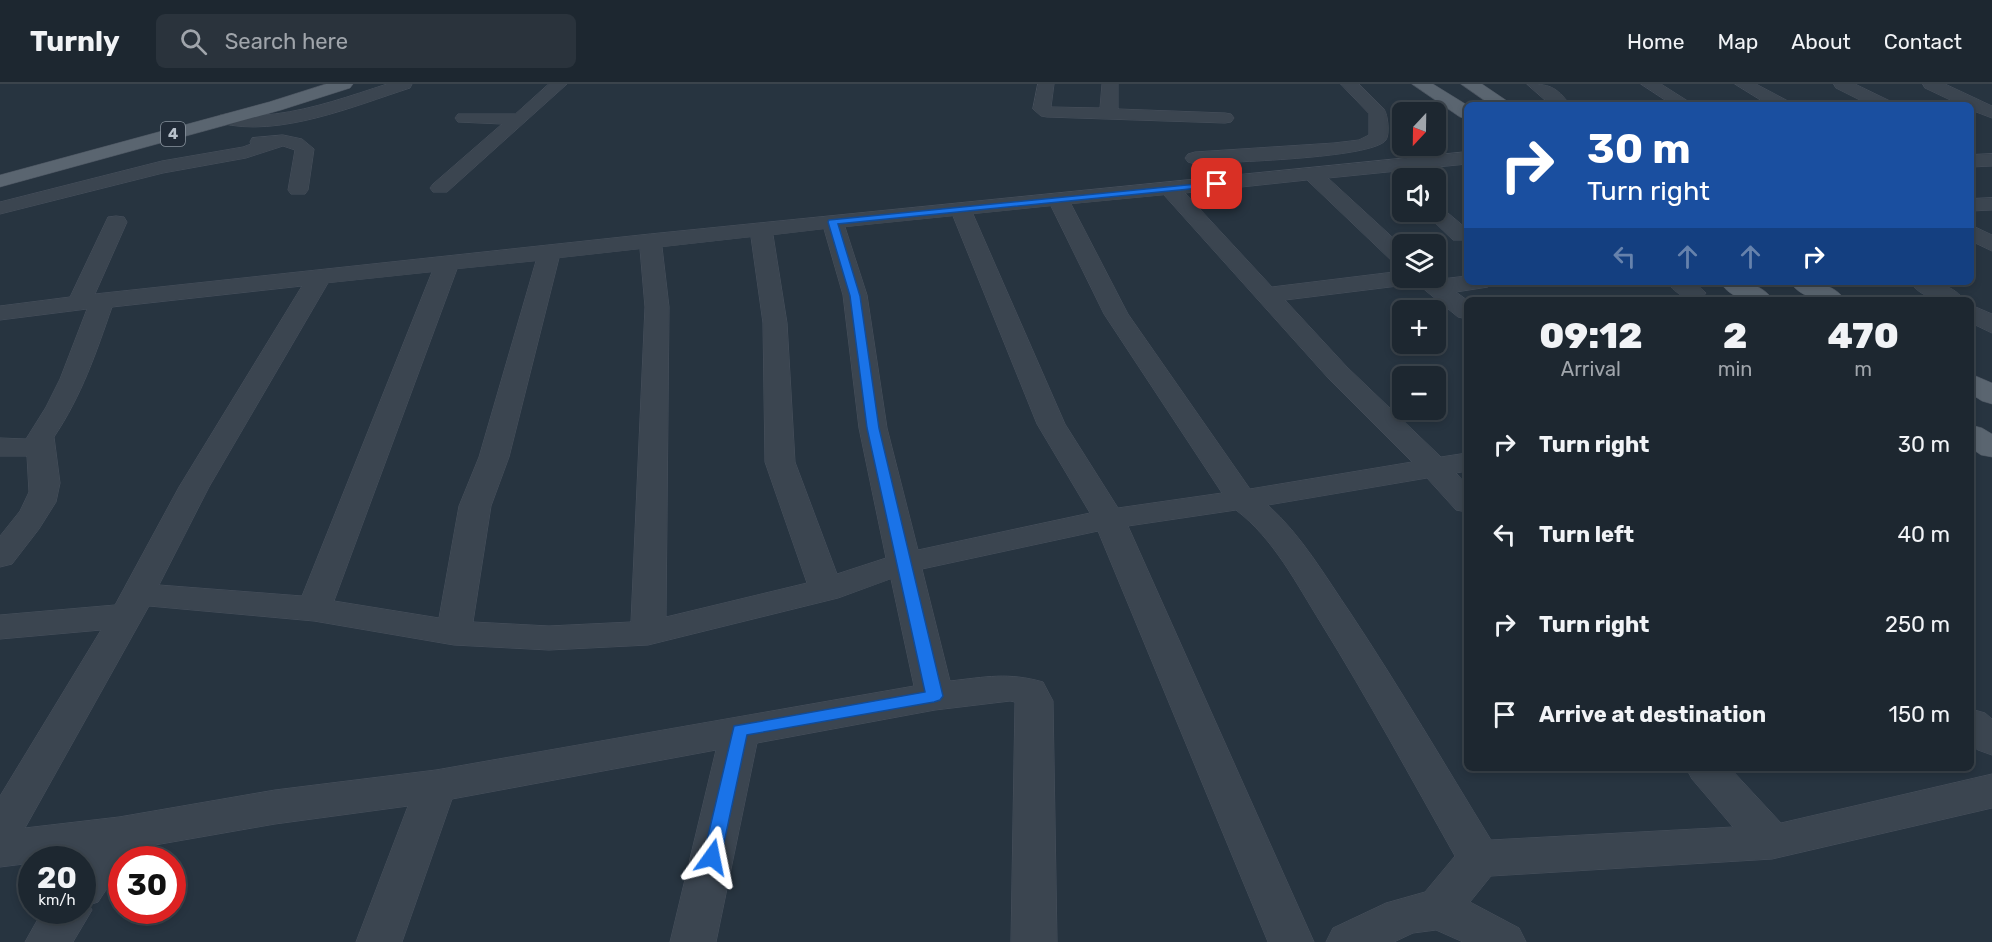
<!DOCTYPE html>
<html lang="en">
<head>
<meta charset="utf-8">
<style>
  :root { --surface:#1d2730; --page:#2a333c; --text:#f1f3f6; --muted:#a0a5ab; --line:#3b444c }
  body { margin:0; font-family:Rubik,sans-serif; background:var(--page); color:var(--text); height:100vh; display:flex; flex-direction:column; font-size:22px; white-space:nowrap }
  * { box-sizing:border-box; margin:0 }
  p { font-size:20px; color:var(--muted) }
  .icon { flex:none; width:33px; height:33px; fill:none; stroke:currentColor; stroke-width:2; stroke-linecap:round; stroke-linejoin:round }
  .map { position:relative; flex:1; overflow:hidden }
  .drawer { position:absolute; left:1464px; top:213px; width:510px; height:474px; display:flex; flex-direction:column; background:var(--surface); border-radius:9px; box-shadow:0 3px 9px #0003,0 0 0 2px var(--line) }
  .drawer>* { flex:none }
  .banner { position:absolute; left:1464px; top:18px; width:510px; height:183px; border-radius:9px; box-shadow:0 3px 9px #0003,0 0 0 2px var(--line); background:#1a4fa0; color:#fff; overflow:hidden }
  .needle { width:39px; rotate:202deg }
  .buttons { position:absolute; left:1392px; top:18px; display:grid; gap:12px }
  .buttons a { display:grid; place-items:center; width:54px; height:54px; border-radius:9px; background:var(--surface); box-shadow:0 3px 9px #0003,0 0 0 2px var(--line); font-size:30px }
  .speed { position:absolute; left:18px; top:762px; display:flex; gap:12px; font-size:30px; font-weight:700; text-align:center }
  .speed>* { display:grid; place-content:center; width:78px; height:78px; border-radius:50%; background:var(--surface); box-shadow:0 3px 9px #0003,0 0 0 2px var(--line); line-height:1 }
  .speed small { font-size:15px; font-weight:400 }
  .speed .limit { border:9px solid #d22; background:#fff; color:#111 }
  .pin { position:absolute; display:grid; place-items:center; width:51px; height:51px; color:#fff; margin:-26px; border-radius:12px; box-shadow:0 3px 9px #0006 }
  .me { position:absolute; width:66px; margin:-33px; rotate:12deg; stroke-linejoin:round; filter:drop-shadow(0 0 4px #0008) }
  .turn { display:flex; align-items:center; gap:21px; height:126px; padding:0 24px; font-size:27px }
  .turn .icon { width:78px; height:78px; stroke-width:2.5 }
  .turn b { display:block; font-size:42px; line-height:51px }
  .lanes { display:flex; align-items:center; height:57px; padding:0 24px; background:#0003; justify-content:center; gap:30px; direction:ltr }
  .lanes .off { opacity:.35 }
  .eta { display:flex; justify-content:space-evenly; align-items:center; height:102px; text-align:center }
  .eta b { font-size:36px; font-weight:800; line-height:42px }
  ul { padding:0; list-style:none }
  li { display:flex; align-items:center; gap:18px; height:90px; padding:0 24px }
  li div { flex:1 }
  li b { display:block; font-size:22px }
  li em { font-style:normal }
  header { display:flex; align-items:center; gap:36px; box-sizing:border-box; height:84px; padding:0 30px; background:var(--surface); border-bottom:2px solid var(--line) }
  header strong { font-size:28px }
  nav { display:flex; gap:33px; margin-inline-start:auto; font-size:21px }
  .search { width:420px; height:54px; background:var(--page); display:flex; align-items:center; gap:15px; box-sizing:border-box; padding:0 21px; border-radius:9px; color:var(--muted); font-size:22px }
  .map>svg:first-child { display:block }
</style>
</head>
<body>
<header>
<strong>Turnly</strong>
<div class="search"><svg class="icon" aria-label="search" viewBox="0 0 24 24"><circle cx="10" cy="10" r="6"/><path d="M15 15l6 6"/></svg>Search here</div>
<nav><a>Home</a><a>Map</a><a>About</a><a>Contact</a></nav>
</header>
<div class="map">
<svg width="1992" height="858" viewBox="0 0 1992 858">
  <rect width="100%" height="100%" fill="#273440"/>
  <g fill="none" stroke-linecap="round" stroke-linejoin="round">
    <defs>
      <g id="minor">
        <path d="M387,0H412L410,4C354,22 279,54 220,39L217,35L220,31C237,27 257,32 275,30C314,25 350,12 387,0Z"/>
        <polygon points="549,0 567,0 447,108 433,108 430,104 433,100 502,40 458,38 455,34 458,30 515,30"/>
        <polygon points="1038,0 1054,0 1051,23 1100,24 1102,0 1118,0 1118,25 1225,29 1231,30 1234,34 1231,38 1225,39 1047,33 1041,32 1033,25"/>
        <path d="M1341,0H1359L1384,25C1388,31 1390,50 1386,56C1372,75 1224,78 1195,80L1188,78L1185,74L1188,70L1195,68L1334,59L1359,56L1369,51V30Z"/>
        <path d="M1527,0C1549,0 1556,2 1570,21H1551Z"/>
        <polygon points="1641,0 1661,0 1694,21 1673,21"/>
        <polygon points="1735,0 1756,0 1788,17 1791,21 1769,21"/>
        <polygon points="1834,0 1855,0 1890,17 1893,21 1870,21 1836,4"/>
        <polygon points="1923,0 1945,0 1992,22 1992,34 1971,26 1971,21 1961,21 1925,4"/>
        <polygon points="283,51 302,55 314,65 308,106 305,110 291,110 288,106 295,66 283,62 246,74 163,89 0,130 0,118 162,77 243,63 251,60 250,58 252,54"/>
        <path d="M1467,68V80L1328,94L1402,162V181L1394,179L1307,96L1185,109L1272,203L1402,187V194H1436V192L1441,195L1467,192V198H1492L1488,203L1456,208L1467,216V235L1458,233L1415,198L1406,201L1285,216L1347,283L1441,373L1467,369V387L1456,389L1467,401V428L1456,426L1427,394L1268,421C1302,452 1325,492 1351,530C1400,604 1445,681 1491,756L1733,743L1692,695L1686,684H1730L1781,739L1992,690V724L1772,775L1491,792L1470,818L1519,844L1526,858H1463L1436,846L1413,849L1394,858H1326L1333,844L1386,819L1425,808L1455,772C1411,694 1368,615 1321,539C1296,499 1274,455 1236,426L1128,442L1314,858H1268L1098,447L922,485L950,597C986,593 1008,588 1043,598L1053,617L1057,858H1011L1015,618L1010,617L935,626L757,659L716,858H670L716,666L452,715L402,858H356L408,722L275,740L132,765L125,776H122V782L98,818L89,821L92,826L73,858H25L43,826H82V776H78L80,772L32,776V779L0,783V712L101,546L0,555V531L115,521L179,403L302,202L112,223C96,269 82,311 54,353L60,399L56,418L39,445L12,480L0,483V452L20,427L29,408L27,372H0V354L26,355L46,323L60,295L87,225L0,236V222L70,213L108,133L116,132L124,133L127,138L95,210L650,150ZM1164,111L1329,295L1412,378L1250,405L1128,230L1071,120ZM1051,122L1104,230L1222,409L1118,424L1065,340L973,130ZM953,132L1037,340L1090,429L918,466L887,344L867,211L845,143ZM824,145L843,211L859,344L886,474L837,490L795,378L787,239L773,151ZM751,153L763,239L765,378L807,499L666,533L669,223L662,163ZM640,165L645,223L631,538L549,542L473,538L491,422L509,373L559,174ZM536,177L479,373L459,422L439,534L334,517L457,185ZM432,188L302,512L159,501L209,403L328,199ZM891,495L914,602L436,686L275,706L119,733L25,744L149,522L314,537L454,561L549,566L648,561L838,514Z"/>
        <polygon points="1992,70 1992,82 1971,83 1971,71"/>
        <polygon points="1992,114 1992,126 1971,127 1971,115"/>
        <polygon points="1436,122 1442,124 1467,145 1467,156 1453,156 1428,132 1425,128 1436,128"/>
        <polygon points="1971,141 1992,151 1992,167 1971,157"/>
        <path d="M1667,198H1694L1706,209L1702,214C1688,218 1676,210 1667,198Z"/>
        <path d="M1910,198C1930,198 1951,198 1964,216C1944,216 1923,217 1910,198Z"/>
        <polygon points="1971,221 1992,230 1992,249 1971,239"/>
        <polygon points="1971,625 1985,629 1992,635 1992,671 1978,666 1971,661"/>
      </g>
      <g id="major">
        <polygon points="326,0 353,0 350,4 281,26 0,103 0,91 269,18"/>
        <polygon points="1412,0 1433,0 1467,21 1467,35 1460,33"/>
        <polygon points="1461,0 1482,0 1513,21 1491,21"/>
        <path d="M1720,198C1740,198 1760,197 1773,216C1751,216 1733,218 1720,198Z"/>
        <path d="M1790,198C1810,198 1832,197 1845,216C1824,216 1803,217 1790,198Z"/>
        <polygon points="1971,290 1992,299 1992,320 1982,317 1971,310"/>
        <polygon points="1971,341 1982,344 1992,350 1992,373 1981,371 1971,364"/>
      </g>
    </defs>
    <!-- minor casing -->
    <use href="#minor" stroke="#48515d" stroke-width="1"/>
    <!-- major casing -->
    <use href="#major" stroke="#48515d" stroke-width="1"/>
    <!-- minor -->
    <use href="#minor" fill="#3b4550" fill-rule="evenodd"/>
    <!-- major -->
    <use href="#major" fill="#5a6570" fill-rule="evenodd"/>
  </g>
  <!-- route -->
  <polygon fill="#1a73e8" stroke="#114b97" stroke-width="1.5" points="1217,98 1222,100 1220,102 838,140 860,212 879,344 943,612 940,616 934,618 747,651 721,773 719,779 712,781 705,779 703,773 734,642 925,608 867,344 850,212 828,138 829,136"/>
  <g text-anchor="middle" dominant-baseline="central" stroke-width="6" stroke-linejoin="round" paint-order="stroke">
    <!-- shield labels -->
    <rect fill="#202a36" stroke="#8a949e" stroke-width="1.5" x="161" y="38" width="24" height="24" rx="4.5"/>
    <g font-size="15" font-weight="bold" fill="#b8c1cb">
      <text x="173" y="50">4</text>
    </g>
  </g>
</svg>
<div class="buttons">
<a><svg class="needle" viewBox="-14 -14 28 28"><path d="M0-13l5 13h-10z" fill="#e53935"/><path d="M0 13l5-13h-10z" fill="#a0a5ab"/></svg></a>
<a><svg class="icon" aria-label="sound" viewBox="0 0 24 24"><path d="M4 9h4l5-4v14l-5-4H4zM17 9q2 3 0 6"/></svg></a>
<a><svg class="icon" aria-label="layers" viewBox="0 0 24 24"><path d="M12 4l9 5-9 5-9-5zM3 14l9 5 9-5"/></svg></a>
<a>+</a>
<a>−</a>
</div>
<div class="speed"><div>20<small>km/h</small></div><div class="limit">30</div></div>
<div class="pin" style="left:1217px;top:100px;background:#d93025"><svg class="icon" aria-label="arrive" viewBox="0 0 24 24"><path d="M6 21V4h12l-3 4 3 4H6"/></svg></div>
<svg class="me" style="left:712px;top:773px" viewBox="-20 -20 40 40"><path d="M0-17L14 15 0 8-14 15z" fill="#1a73e8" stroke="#fff" stroke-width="4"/></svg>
<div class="banner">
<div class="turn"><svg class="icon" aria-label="right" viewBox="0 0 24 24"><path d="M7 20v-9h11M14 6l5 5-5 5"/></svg><div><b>30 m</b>Turn right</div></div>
<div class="lanes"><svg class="icon off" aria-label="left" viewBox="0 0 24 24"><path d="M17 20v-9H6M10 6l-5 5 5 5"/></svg><svg class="icon off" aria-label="ahead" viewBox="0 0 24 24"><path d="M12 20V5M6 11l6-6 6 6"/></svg><svg class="icon off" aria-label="ahead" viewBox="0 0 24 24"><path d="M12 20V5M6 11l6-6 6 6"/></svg><svg class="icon" aria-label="right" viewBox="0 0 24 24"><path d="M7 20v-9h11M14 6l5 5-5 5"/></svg></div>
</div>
<section class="drawer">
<div class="eta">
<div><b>09:12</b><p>Arrival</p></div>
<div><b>2</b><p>min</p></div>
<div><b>470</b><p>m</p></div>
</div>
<ul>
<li><svg class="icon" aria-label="right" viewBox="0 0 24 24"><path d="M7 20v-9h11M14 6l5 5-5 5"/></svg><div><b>Turn right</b></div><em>30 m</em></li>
<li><svg class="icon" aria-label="left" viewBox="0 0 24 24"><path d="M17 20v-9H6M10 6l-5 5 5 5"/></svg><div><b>Turn left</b></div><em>40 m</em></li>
<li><svg class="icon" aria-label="right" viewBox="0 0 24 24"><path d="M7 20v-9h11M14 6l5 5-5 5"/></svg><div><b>Turn right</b></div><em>250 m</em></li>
<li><svg class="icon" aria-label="arrive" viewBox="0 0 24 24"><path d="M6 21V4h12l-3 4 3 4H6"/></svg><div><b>Arrive at destination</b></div><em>150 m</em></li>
</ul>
</section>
</div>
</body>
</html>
